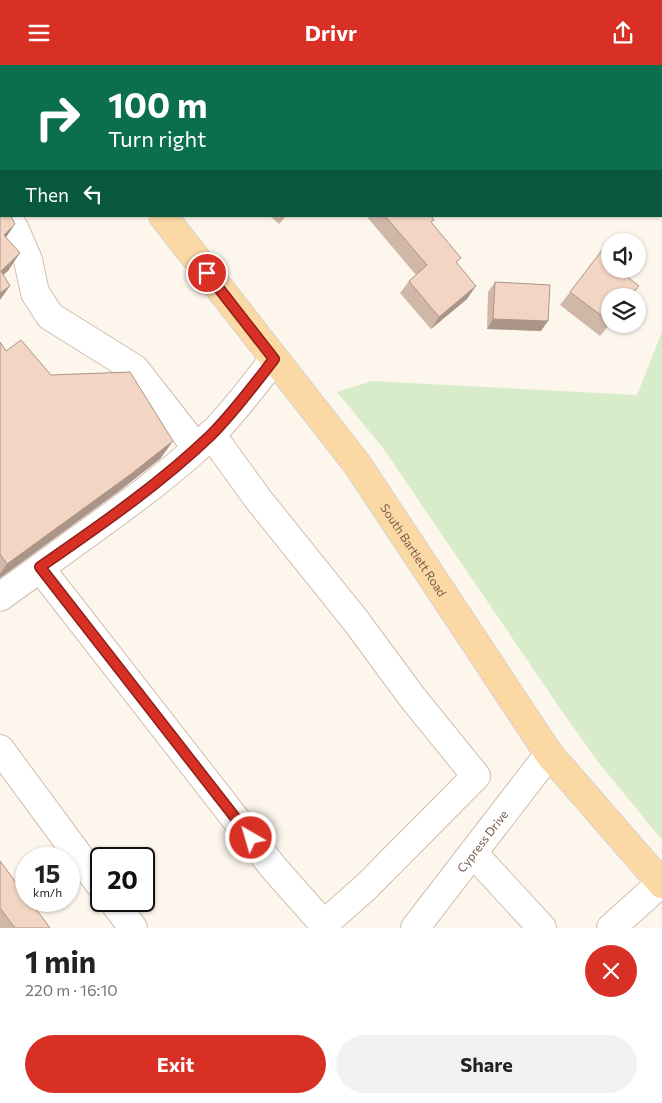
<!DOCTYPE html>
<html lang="en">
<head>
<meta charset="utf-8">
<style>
  :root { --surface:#fff; --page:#f2f2f2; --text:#222; --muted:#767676; --accent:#d93025 }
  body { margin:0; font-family:Commissioner,sans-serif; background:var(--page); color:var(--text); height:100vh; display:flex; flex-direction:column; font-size:19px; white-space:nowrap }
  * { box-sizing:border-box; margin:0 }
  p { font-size:16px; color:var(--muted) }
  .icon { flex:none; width:28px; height:28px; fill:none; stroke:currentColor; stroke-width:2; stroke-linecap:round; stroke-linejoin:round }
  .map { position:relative; height:863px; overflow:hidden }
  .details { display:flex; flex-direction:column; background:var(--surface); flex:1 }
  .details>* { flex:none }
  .banner { position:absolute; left:0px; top:0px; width:662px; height:152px; box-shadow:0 1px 4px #0004; background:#0b6e4f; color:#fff; overflow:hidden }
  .controls { position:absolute; left:601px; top:168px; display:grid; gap:10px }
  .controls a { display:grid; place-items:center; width:45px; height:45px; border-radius:50%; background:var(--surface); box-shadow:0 1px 4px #0004; font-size:25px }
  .speed { position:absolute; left:15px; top:782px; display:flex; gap:10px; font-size:25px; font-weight:700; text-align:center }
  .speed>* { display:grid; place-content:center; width:65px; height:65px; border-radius:50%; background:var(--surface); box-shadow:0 1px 4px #0004; line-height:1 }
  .speed small { font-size:12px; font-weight:400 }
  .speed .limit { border:2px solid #111; border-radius:8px; background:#fff; color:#111 }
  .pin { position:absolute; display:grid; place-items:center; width:42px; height:42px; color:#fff; margin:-21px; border:2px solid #fff; border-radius:50%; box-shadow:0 1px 5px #0007 }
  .me { position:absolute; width:55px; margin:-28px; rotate:322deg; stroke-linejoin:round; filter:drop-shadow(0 0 4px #0008) }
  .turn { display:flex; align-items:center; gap:18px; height:105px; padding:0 25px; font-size:22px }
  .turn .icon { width:65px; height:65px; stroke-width:2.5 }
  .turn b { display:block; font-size:35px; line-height:42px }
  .then { display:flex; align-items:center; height:48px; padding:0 25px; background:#0003; gap:10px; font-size:19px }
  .round { display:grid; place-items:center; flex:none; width:52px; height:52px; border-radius:26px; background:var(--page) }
  .summary { display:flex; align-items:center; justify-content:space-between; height:85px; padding:0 25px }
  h1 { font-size:30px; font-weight:700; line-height:38px }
  .action { display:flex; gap:10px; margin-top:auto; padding:10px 25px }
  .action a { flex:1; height:58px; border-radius:30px; background:var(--accent); color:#fff; font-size:20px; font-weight:700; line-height:58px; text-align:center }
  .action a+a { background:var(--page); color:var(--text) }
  header { display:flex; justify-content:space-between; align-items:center; height:65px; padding:0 25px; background:var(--accent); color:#fff; font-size:22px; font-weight:700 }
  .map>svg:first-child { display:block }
</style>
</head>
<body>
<header><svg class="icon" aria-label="menu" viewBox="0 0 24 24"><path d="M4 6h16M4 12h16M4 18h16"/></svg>Drivr<svg class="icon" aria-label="share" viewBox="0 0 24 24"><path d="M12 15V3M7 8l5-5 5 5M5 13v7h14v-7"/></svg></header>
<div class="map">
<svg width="662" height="863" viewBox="0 0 662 863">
  <rect width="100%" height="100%" fill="#fdf6ec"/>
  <!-- green -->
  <polygon fill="#d8ecc9" points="662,267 662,775 599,698 557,639 383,383 337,327 372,316 637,330"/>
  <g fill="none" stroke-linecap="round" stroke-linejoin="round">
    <defs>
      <g id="minor">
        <polyline points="353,0 354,1"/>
        <polyline points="6,1 7,0"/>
        <polyline points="279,1 280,0"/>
        <polyline points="0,78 1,77"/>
        <polyline points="7,151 15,165 28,195 35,228 50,251 135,304 196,382"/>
        <path d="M274,294C254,320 234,347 211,370C159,420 98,460 40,503L273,802L327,863"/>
        <polyline points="211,369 258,434 356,556 412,632 476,711 366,822 323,860"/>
        <polyline points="0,532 40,503"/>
        <polyline points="0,684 101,821"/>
        <polyline points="473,788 542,863"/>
        <polyline points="113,836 133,863"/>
        <path id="s1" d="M415,863L549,689"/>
        <polyline points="611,863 661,818"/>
      </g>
      <g id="major">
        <polyline points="35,0 36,1"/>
        <path id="s2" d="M163,151L357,399L549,689L662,819"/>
      </g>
    </defs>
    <!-- minor casing -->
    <use href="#minor" stroke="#d1beb0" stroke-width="30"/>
    <!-- major casing -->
    <use href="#major" stroke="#dad1cd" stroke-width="30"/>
    <!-- minor -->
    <use href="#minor" stroke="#fff" stroke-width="28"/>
    <!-- major -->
    <use href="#major" stroke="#fbd9a5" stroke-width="28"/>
  </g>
  <!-- wall -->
  <g fill="#d1b7a8">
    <polygon points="144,0 209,0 208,1 144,1"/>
    <polygon points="270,151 286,151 279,159"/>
    <polygon points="368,151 431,151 432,158 457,199 467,234 431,264 400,228 409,216 416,210 367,152"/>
    <polygon points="610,204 639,221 631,231 610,231 610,259 600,271 560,240 570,227"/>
    <polygon points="495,217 541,266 487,264 488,227"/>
    <polygon points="0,277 6,286 51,310 173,376 160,394 118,427 0,513"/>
    <polygon points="0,796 50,863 1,863 0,862"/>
  </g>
  <!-- shaded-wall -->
  <g fill="#aa9588">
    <polygon points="661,128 662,129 662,141 661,141"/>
    <polygon points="15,159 3,177 4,170"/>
    <polygon points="20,188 8,206 0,213 0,207"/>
    <polygon points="10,221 0,235 0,228"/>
    <polygon points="476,221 467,234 431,264 439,252"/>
    <polygon points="493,254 548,256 541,266 487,264"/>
    <polygon points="173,376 160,394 118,427 0,513 0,509 7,499"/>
  </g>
  <!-- building -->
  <g fill="#f3d5c3" stroke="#aa9588">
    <polygon points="150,0 182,0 181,1 151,1"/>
    <polygon points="187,0 208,0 207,1 189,1"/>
    <polygon points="661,86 662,86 662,129 661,128"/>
    <polygon points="0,137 1,139 1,151 11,151 15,159 4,170 20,188 1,206 10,221 0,228"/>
    <polygon points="385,151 431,151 434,155 431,157 461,193 456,197 476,221 439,252 409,216 427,200"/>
    <polygon points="603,184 610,190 610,204 617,204 639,221 630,231 610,231 610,257 570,227"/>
    <polygon points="495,217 550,220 548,256 493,254"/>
    <polygon points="21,275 51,310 130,307 173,376 131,409 7,499 0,489 0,277 6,286"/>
    <polygon points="0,796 26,831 26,836 30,836 50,863 15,863 0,843"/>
  </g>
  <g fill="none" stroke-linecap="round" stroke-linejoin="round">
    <defs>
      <path id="route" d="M207,208L274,294C254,320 234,347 211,370C159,420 99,461 40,502L251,773"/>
    </defs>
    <!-- route casing -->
    <use href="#route" stroke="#8d1f18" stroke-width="12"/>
    <!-- route -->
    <use href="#route" stroke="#d93025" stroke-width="9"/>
  </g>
  <g text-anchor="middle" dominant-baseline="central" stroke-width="4.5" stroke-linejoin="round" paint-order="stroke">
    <!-- street labels -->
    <g font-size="12" fill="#7a5c4d" stroke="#fffaf3">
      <text stroke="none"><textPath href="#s2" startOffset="418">South Bartlett Road</textPath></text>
      <text stroke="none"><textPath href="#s1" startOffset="110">Cypress Drive</textPath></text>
    </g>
  </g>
</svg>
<div class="controls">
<a><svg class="icon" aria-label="sound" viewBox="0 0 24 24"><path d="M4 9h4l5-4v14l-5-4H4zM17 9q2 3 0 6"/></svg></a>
<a><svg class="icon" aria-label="layers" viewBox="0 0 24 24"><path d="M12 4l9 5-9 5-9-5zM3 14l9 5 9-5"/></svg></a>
</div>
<div class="speed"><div>15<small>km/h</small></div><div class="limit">20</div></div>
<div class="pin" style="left:207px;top:208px;background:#d93025"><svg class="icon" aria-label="arrive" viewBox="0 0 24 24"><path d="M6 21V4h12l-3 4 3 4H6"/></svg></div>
<svg class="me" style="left:251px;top:773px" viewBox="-20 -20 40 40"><circle r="17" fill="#d93025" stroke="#fff" stroke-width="3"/><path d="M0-11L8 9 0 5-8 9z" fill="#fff"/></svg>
<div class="banner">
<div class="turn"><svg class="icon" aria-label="right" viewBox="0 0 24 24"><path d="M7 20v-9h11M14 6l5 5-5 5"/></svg><div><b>100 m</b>Turn right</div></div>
<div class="then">Then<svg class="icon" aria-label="left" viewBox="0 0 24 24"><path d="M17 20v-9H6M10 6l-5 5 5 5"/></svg></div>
</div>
</div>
<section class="details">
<div class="summary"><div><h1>1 min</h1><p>220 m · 16:10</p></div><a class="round" style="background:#d93025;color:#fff"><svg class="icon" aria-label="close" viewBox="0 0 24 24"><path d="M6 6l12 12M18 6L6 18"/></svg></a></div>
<div class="action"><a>Exit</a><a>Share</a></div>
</section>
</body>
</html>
